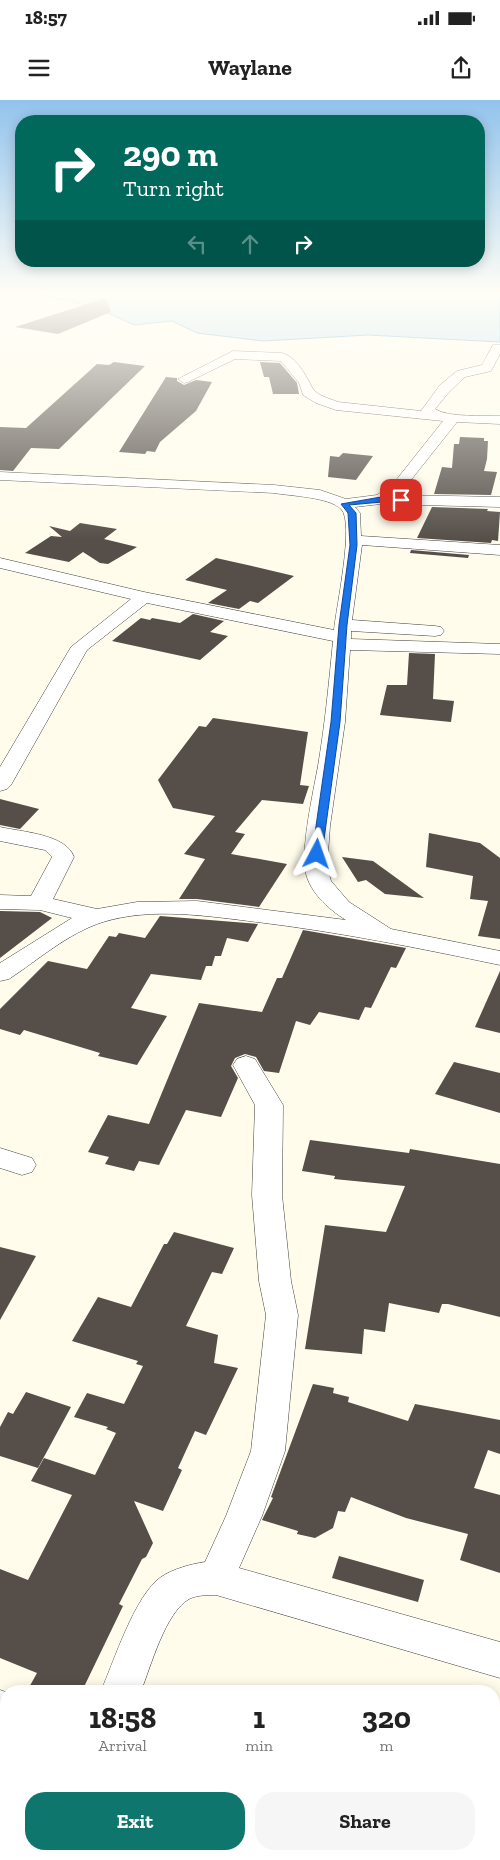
<!DOCTYPE html>
<html lang="en">
<head>
<meta charset="utf-8">
<style>
  :root { --surface:#fff; --page:#f6f6f6; --text:#222; --muted:#767676; --accent:#0f766e }
  body { margin:0; font-family:"Zilla Slab",serif; background:var(--page); color:var(--text); height:100vh; display:flex; flex-direction:column; font-size:19px; white-space:nowrap }
  * { box-sizing:border-box; margin:0 }
  p { font-size:16px; color:var(--muted) }
  .icon { flex:none; width:28px; height:28px; fill:none; stroke:currentColor; stroke-width:2; stroke-linecap:round; stroke-linejoin:round }
  .map { position:relative; flex:1; overflow:hidden }
  .details { position:absolute; left:0px; top:1585px; width:500px; height:175px; display:flex; flex-direction:column; background:var(--surface); border-radius:20px 20px 0 0; box-shadow:0 2px 12px #0003 }
  .details>* { flex:none }
  .top-card { position:absolute; left:15px; top:15px; width:470px; height:152px; border-radius:20px; box-shadow:0 2px 12px #0003; background:#00695c; color:#fff; overflow:hidden }
  .pin { position:absolute; display:grid; place-items:center; width:42px; height:42px; color:#fff; margin:-21px; border-radius:10px; box-shadow:0 2px 8px #0006 }
  .me { position:absolute; width:55px; margin:-28px; rotate:4deg; stroke-linejoin:round; filter:drop-shadow(0 0 4px #0008) }
  .turn { display:flex; align-items:center; gap:18px; height:105px; padding:0 25px; font-size:22px }
  .turn .icon { width:65px; height:65px; stroke-width:2.5 }
  .turn b { display:block; font-size:35px; line-height:42px }
  .lanes { display:flex; align-items:center; height:48px; padding:0 25px; background:#0003; justify-content:center; gap:25px; direction:ltr }
  .lanes .off { opacity:.35 }
  .eta { display:flex; justify-content:space-evenly; align-items:center; height:85px; text-align:center }
  .eta b { font-size:30px; font-weight:700; line-height:35px }
  .button { display:flex; gap:10px; margin-top:auto; padding:10px 25px }
  .button a { flex:1; height:58px; border-radius:20px; background:var(--accent); color:#fff; font-size:20px; font-weight:700; line-height:58px; text-align:center }
  .button a+a { background:var(--page); color:var(--text) }
  .status { display:flex; justify-content:space-between; align-items:center; height:35px; padding:0 25px; background:var(--surface); direction:ltr }
  .status svg { height:14px; fill:currentColor }
  header { display:flex; justify-content:space-between; align-items:center; height:65px; padding:0 25px; background:var(--surface); font-size:22px; font-weight:700 }
  .map>svg:first-child { display:block }
</style>
</head>
<body>
<div class="status"><b>18:57</b><svg viewBox="0 0 49 12"><path d="M0 12V9h3v3zM5 12V6h3v6zM10 12V3h3v9zM15 12V0h3v12zM26 1h20v11H26zM47 4h2v5h-2z"/></svg></div>
<header><svg class="icon" aria-label="menu" viewBox="0 0 24 24"><path d="M4 6h16M4 12h16M4 18h16"/></svg>Waylane<svg class="icon" aria-label="share" viewBox="0 0 24 24"><path d="M12 15V3M7 8l5-5 5 5M5 13v7h14v-7"/></svg></header>
<div class="map">
<svg width="500" height="1760" viewBox="0 0 500 1760">
  <rect width="100%" height="100%" fill="#fffcec"/>
  <!-- water -->
  <polygon fill="#b1daf5" stroke="#398dcc" points="37,194 500,194 500,242 368,235 263,241 197,233 172,221 134,225 95,207"/>
  <!-- building -->
  <g fill="#554e49">
    <polygon points="106,198 111,212 58,234 15,227"/>
    <polygon points="114,262 145,266 59,349 31,348 13,371 0,370 0,327 26,328 97,264 109,265"/>
    <polygon points="260,262 280,263 297,283 299,294 273,294 269,277 264,277"/>
    <polygon points="166,277 177,278 177,281 184,285 196,280 212,282 196,311 160,342 155,352 147,351 145,354 119,352"/>
    <polygon points="460,337 484,338 484,341 488,341 487,359 484,371 497,372 491,395 434,394 442,367 452,368 454,344 459,344"/>
    <polygon points="343,353 373,356 356,380 328,377 330,356 339,357"/>
    <polygon points="432,407 488,409 487,411 500,412 498,441 492,440 491,443 417,438"/>
    <polygon points="80,423 117,429 104,439 137,447 108,464 100,463 83,452 69,462 25,453 51,436 62,437 49,426 70,431"/>
    <polygon points="411,450 469,455 468,458 410,453"/>
    <polygon points="216,458 252,466 294,476 258,503 250,501 239,509 208,503 227,490 185,480"/>
    <polygon points="193,514 224,521 210,532 228,536 200,560 112,541 141,518 150,520 152,518 180,523"/>
    <polygon points="409,553 435,554 433,599 454,601 451,622 380,615 387,585 407,585"/>
    <polygon points="213,618 308,632 300,685 309,686 303,704 262,700 235,732 245,734 231,754 287,764 259,807 197,799 179,799 205,759 184,754 215,716 173,708 158,680 199,626 206,627"/>
    <polygon points="0,699 39,709 20,729 0,725"/>
    <polygon points="429,733 480,743 500,758 500,839 478,836 488,801 470,799 473,776 426,767"/>
    <polygon points="342,757 373,761 424,798 385,794 366,780 358,782"/>
    <polygon points="0,811 40,812 52,818 0,858"/>
    <polygon points="160,816 258,824 248,842 227,838 221,856 215,856 212,866 206,866 201,880 151,874 131,908 167,916 137,965 98,956 100,953 24,930 20,935 0,929 0,909 48,861 87,869 109,836 116,837 119,833 145,838"/>
    <polygon points="303,830 406,848 396,868 391,867 371,908 365,907 359,920 319,912 310,925 296,921 279,973 264,971 256,957 245,954 235,958 231,966 238,978 221,1017 186,1010 159,1065 139,1061 134,1071 105,1064 109,1057 88,1052 108,1015 149,1024 199,903 262,912 277,878 282,878"/>
    <polygon points="500,871 500,933 475,927"/>
    <polygon points="454,962 500,973 500,1013 435,994"/>
    <polygon points="310,1040 409,1053 410,1049 500,1064 500,1217 448,1204 442,1204 439,1213 389,1203 385,1232 364,1229 362,1254 305,1249 325,1125 386,1132 405,1086 334,1079 335,1076 302,1071"/>
    <polygon points="174,1132 234,1148 222,1174 212,1172 186,1226 218,1235 214,1263 238,1268 206,1335 195,1331 178,1368 182,1370 163,1411 134,1401 153,1443 146,1457 142,1459 119,1504 123,1506 82,1591 27,1591 37,1573 0,1558 0,1469 28,1480 72,1395 31,1381 44,1358 95,1375 116,1333 106,1329 108,1327 74,1317 87,1293 124,1304 143,1266 136,1264 138,1261 72,1241 98,1197 131,1207 164,1144 167,1144"/>
    <polygon points="0,1147 36,1156 0,1220"/>
    <polygon points="313,1284 334,1288 333,1293 349,1297 348,1302 408,1321 415,1304 500,1320 500,1354 488,1350 474,1388 500,1395 500,1473 460,1460 468,1434 406,1418 351,1397 345,1412 338,1411 333,1428 315,1438 297,1434 298,1431 262,1420 273,1398 271,1397"/>
    <polygon points="26,1292 71,1307 38,1368 0,1356 0,1327 8,1312 13,1314"/>
    <polygon points="339,1456 424,1480 418,1502 332,1478"/>
  </g>
  <g fill="none" stroke-linecap="round" stroke-linejoin="round">
    <defs>
      <g id="minor">
        <path d="M493,245H500V254L491,271L465,277L450,291L435,309C449,318 483,315 500,316V324L457,322L403,390L397,395L500,397V407L381,404L355,407L360,413L361,436L500,445V455L362,445L352,520L435,526L441,527L444,531L441,535L435,536L351,531V539L500,544V554L350,550L345,622L330,726L327,767L331,781L349,802L391,829L500,851V865C419,848 339,832 257,822C207,816 152,807 103,822C68,833 38,860 9,879L0,881V863L72,818L40,810L0,809V795L31,796L52,757L45,750L0,741V727C22,732 66,734 74,757L53,799L97,809L137,802L197,801L346,820C328,809 307,790 305,768C302,742 313,693 318,666C325,624 329,582 333,541L147,503L87,550L11,685L7,689L0,691V667L71,547L131,499L0,468V458L144,492L334,530C336,508 355,422 341,409C329,397 291,396 274,393L0,380V372L274,385L320,390L346,399L377,395L393,384L443,321L336,310L316,303L303,295L299,283L281,261L235,259L188,282L184,283L178,279L233,251L282,253C297,257 306,276 313,289C318,296 331,299 338,302L421,311L440,285L457,271L482,265Z"/>
        <path d="M246,956L255,959L283,1005L282,1095L291,1181L298,1215L285,1351L262,1416L239,1468L500,1542V1578L216,1495C208,1495 197,1495 189,1499C165,1513 151,1566 141,1591H101C114,1561 135,1495 161,1477C173,1469 191,1464 205,1462L226,1416L251,1351L266,1215L259,1181L252,1095L255,1005L233,965L237,959Z"/>
        <polygon points="0,1048 32,1058 36,1065 32,1072 22,1075 0,1068"/>
        <polygon points="0,1590 6,1592 6,1630 0,1628"/>
        <polygon points="33,1754 75,1754 74,1760 30,1760"/>
      </g>
    </defs>
    <!-- minor casing -->
    <use href="#minor" stroke="#3f3f3f" stroke-width="1"/>
    <!-- minor -->
    <use href="#minor" fill="#fff" fill-rule="evenodd"/>
  </g>
  <!-- sky -->
  <linearGradient id="sky" x2="0" y2="1"><stop stop-color="#92c3ed"/><stop offset="0.44" stop-color="#fffef6"/><stop offset="1" stop-color="#fffef6" stop-opacity="0"/></linearGradient>
  <rect width="500" height="440" fill="url(#sky)"/>
  <!-- route -->
  <polygon fill="#1a73e8" stroke="#114b97" points="381,397 404,400 349,405 356,413 357,445 347,525 340,622 322,754 317,757 312,754 331,622 339,525 350,445 348,413 341,404"/>
</svg>
<div class="pin" style="left:401px;top:400px;background:#d93025"><svg class="icon" aria-label="arrive" viewBox="0 0 24 24"><path d="M6 21V4h12l-3 4 3 4H6"/></svg></div>
<svg class="me" style="left:317px;top:754px" viewBox="-20 -20 40 40"><path d="M0-17L14 15 0 8-14 15z" fill="#1a73e8" stroke="#fff" stroke-width="4"/></svg>
<div class="top-card">
<div class="turn"><svg class="icon" aria-label="right" viewBox="0 0 24 24"><path d="M7 20v-9h11M14 6l5 5-5 5"/></svg><div><b>290 m</b>Turn right</div></div>
<div class="lanes"><svg class="icon off" aria-label="left" viewBox="0 0 24 24"><path d="M17 20v-9H6M10 6l-5 5 5 5"/></svg><svg class="icon off" aria-label="ahead" viewBox="0 0 24 24"><path d="M12 20V5M6 11l6-6 6 6"/></svg><svg class="icon" aria-label="right" viewBox="0 0 24 24"><path d="M7 20v-9h11M14 6l5 5-5 5"/></svg></div>
</div>
<section class="details">
<div class="eta">
<div><b>18:58</b><p>Arrival</p></div>
<div><b>1</b><p>min</p></div>
<div><b>320</b><p>m</p></div>
</div>
<div class="button"><a>Exit</a><a>Share</a></div>
</section>
</div>
</body>
</html>
